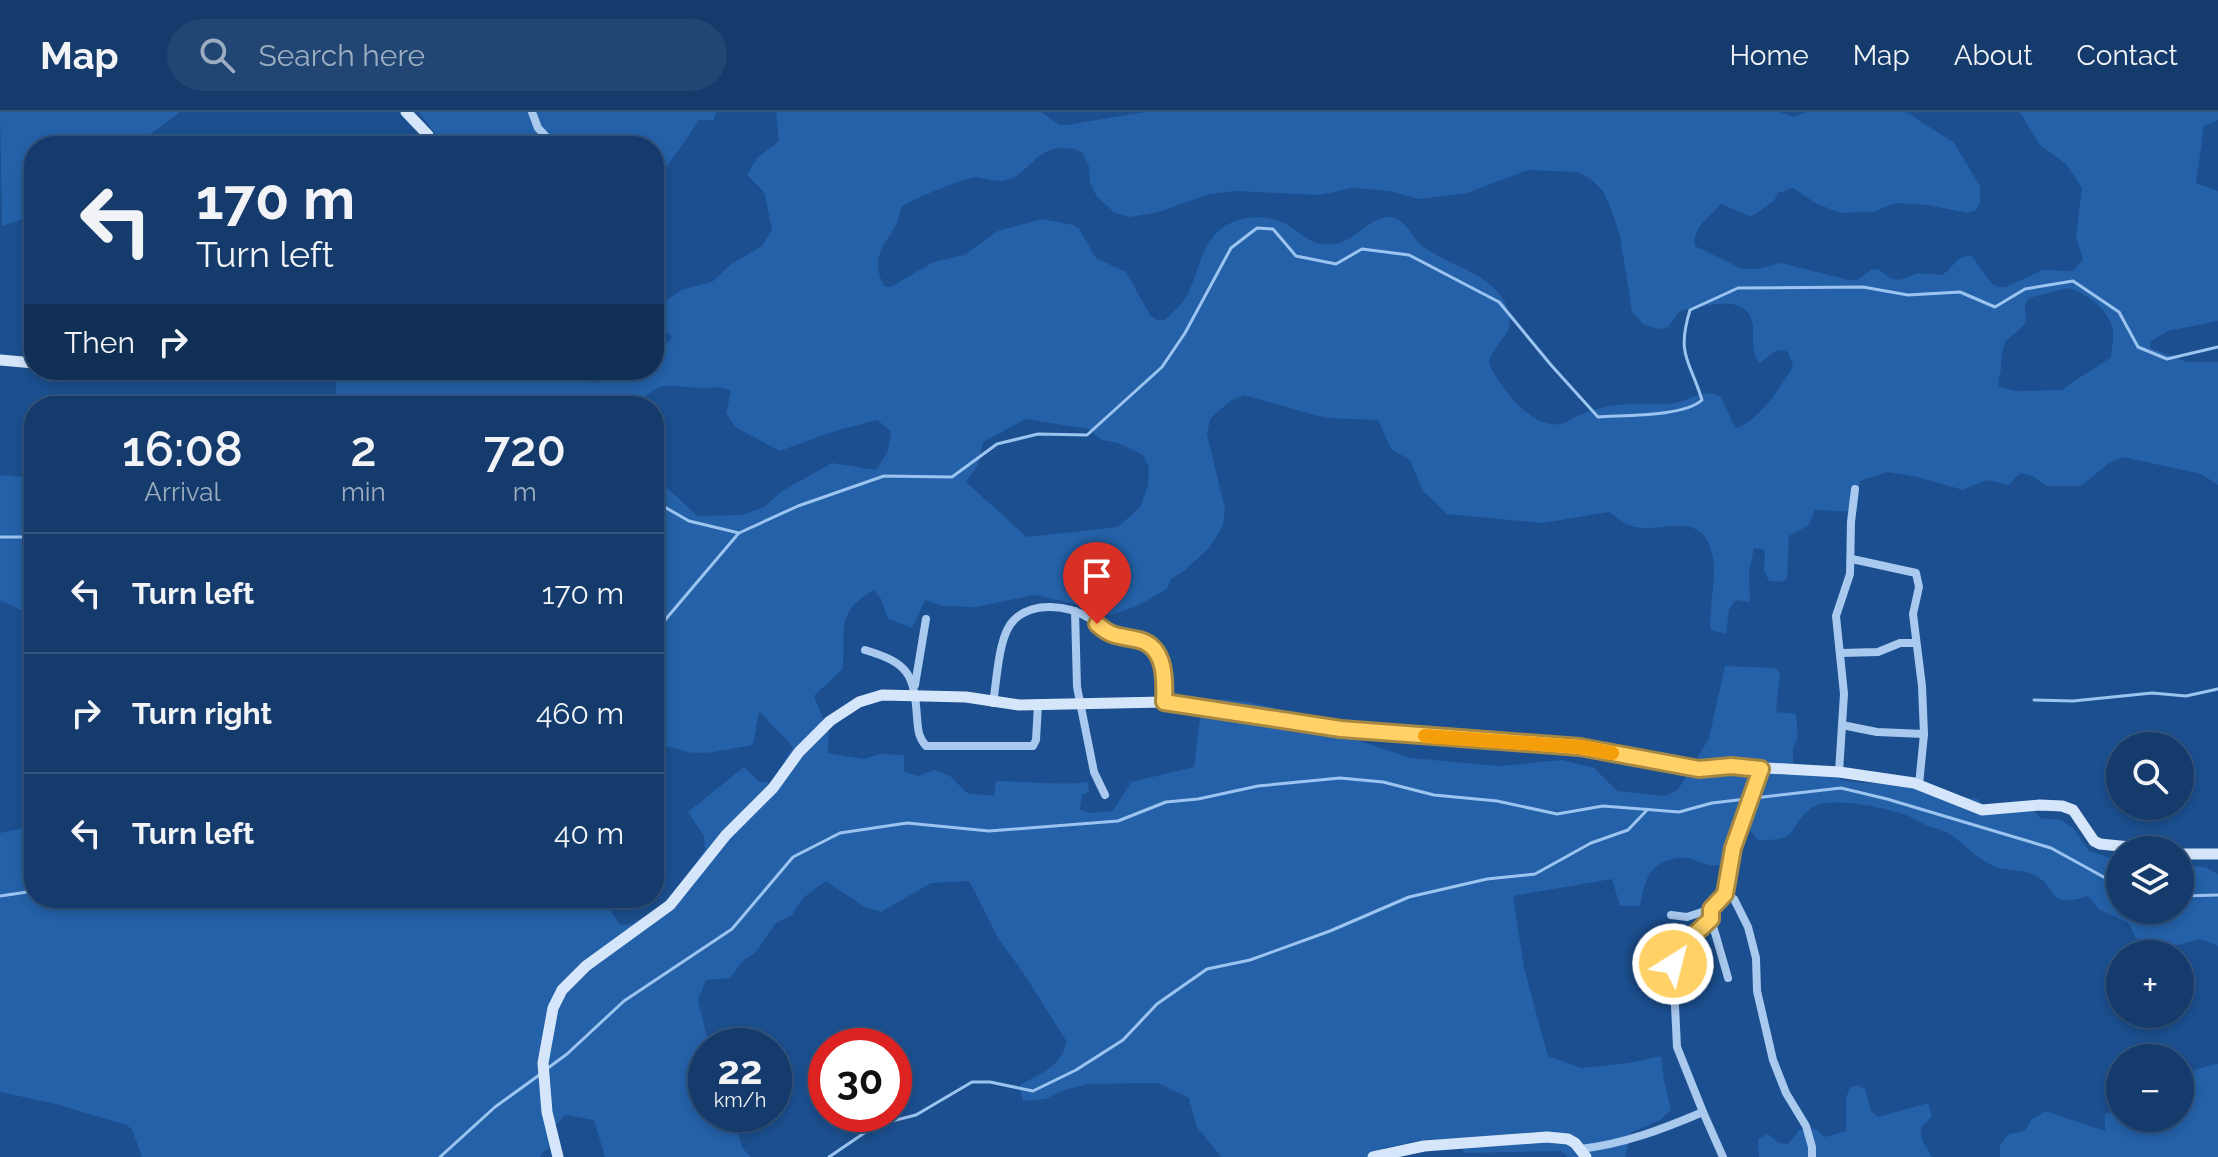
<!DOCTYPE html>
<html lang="en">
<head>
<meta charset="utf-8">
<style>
  :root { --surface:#143b6b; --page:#214673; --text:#f1f3f6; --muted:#9dadc1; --line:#33557e }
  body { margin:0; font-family:Raleway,sans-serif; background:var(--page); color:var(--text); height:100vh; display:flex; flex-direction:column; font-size:30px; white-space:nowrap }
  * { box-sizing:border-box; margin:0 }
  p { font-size:26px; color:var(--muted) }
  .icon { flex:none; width:44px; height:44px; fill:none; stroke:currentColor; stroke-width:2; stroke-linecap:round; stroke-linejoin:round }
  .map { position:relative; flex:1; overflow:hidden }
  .drawer { position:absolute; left:24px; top:284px; width:640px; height:512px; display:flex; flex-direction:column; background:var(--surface); border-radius:32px; box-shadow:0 4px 12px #0003,0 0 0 2px var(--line) }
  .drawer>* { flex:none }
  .hud { position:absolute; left:24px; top:24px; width:640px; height:244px; border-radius:32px; box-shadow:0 4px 12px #0003,0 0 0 2px var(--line); background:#143b6b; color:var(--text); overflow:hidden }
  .buttons { position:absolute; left:2106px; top:620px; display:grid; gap:16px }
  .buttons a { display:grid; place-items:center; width:88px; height:88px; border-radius:50%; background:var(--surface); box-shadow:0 4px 12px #0003,0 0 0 2px var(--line); font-size:40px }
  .speed { position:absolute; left:688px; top:916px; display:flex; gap:16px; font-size:40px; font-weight:700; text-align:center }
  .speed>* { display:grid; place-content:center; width:104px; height:104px; border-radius:50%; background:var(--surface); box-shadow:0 4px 12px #0003,0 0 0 2px var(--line); line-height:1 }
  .speed small { font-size:20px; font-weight:400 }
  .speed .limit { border:12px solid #d22; background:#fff; color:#111 }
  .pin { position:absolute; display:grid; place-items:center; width:68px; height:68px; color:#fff; margin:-82px -34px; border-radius:50% 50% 50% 0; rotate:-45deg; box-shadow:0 0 8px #0007 }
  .pin .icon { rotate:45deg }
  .me { position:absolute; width:88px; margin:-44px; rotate:36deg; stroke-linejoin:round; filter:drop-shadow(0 0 6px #0008) }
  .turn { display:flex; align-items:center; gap:28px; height:168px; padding:0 40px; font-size:36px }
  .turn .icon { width:104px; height:104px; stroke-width:2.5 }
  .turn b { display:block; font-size:56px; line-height:68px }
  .then { display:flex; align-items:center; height:76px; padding:0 40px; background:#0003; gap:16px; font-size:30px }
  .eta { display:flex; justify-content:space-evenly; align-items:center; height:136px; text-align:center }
  .eta b { font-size:48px; font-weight:600; line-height:56px }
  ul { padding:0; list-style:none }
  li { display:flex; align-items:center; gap:24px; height:120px; padding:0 40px; border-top:2px solid var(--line) }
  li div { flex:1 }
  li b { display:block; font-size:30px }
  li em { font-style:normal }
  header { display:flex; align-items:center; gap:48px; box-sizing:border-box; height:112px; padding:0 40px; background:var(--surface); border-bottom:2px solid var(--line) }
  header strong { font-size:38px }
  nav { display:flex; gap:44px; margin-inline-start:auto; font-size:28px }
  .search { width:560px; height:72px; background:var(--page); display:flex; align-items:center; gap:20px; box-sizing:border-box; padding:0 28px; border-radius:44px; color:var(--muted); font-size:30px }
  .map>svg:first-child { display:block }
</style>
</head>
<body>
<header>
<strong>Map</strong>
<div class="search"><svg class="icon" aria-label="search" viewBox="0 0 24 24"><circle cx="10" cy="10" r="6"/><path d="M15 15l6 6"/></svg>Search here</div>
<nav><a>Home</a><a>Map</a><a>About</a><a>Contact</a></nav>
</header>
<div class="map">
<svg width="2218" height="1045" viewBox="0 0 2218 1045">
  <rect width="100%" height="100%" fill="#1b4f8f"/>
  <!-- green -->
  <g fill="#2461a8" fill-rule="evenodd">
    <polygon points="0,0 180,0 135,34 34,34 34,103 2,114"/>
    <path d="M419,0H716L714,8H698C685,33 666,51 654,77V34H437V24Z"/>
    <path d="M776,0H1041L1060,13H1066L1146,0H1780L1794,5L1806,0H1905L1911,3L1954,31L1980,74V91L1976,98L1968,101L1928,93L1896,91L1873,100L1840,101L1817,92L1793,76L1778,81L1774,89L1751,105L1721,92C1709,106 1692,115 1695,134L1742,157H1757L1781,151L1849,168H1857L1871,158L1878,157L1892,167L1900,168L1918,161L1942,163C1955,155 1955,143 1972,144L1991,171L1998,175H2006L2043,158L2073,159L2083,147L2076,125L2082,76L2066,52L2039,32L2020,0H2218V8L2204,14L2196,71L2218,79V209L2168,219L2151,229L2150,236L2187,250H2218V373L2201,362L2123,345L2108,352L2081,374H2046L2033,364L2020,361L2009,373L1986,368L1963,378L1917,365L1887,360L1860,369L1857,400L1815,398L1809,413L1789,424L1787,467L1781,470L1769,469L1764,459L1765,438L1754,436L1749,460L1750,490L1736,488L1729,497L1726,522L1711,518C1708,491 1719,464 1711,438C1699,398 1662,421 1635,415C1625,413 1617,406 1609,400L1543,411L1447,402L1423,379L1410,348L1391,337L1378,308L1326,306L1243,283L1229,290L1210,307L1207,322L1225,397L1223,414L1209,436L1185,458L1171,467L1167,477L1137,494L1111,503L1093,500L1072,491L1034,483L976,495L942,494L925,488L912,516L888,507L881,487L874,478C836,499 845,517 843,556L814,584L829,621L828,641L863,647L880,642L904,643V660L919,664L934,658L950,664L967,681L994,684L996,669C1026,669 1058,674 1088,670L1089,680L1082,683L1080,698L1092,701L1113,699L1131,670L1194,655L1200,606H1217L1218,587L1248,590L1291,600L1298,619L1345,624L1411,646L1499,654L1562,648L1594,656L1617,679L1664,684L1678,678L1709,626L1725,554L1776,556L1780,561L1776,600L1796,602L1798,625L1793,636V654L1833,656L1841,668C1861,672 1878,671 1898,673C1925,674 1951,685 1978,687L1985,696L2028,691L2040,706L2061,708L2074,717L2089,739L2120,749V798H2180V753L2205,755L2218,762V834L2200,827L2178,833L2150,832L2136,826L2128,811L2100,798L2088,784C2044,798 2060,774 2032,762C2021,757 2007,759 1996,755C1978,748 1966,733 1951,723C1943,718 1936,717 1928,714C1921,711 1914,706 1906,703C1886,696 1829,683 1811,696C1785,716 1803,729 1758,728L1748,715L1734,705L1721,753C1708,755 1703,751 1691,747C1683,744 1675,746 1667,749C1646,756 1644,775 1640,794H1620L1612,767L1513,784L1524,856L1548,944L1581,956L1629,951L1661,944L1664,968L1671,998L1660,1008L1632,1020L1625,1045H1568L1561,1039L1464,1041L1459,1026L1422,1028L1383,1036L1381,1045H1221L1197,1015L1189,986L1158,971L1089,972L1068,977L1045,987L1023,989L1019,974C1043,959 1057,959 1067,930L1022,859L998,826L969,769L931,771L881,800L865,795L826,769L803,786L792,803L775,812L756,840L742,850L730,866L706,868L698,888L709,934H706V1002H734L742,1036L751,1045H605L594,1008L565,1003L555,1014L558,1028L541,1042L540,1045H142L132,1017L126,1013L56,992L0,980V721L34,714V786H591L608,795L620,813H630L665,793L705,738L704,724L688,700L744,655L760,670L771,671L793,635L759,599L753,633C735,636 715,641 697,641C679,640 671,632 654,635V363L697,404L742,403L764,395L784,378L832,351L876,358L888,339L891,319L877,308L835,319L780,339L735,315L726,301L731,279C717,273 714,277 700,276C668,275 661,265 637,294H336V267L339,258H549C575,270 604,279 628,258H654V246L672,225L660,213L654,216V196L684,177L712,170L730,153L762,134L772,117L764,80L747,63L757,46L779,29ZM1059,36L1075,37L1083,41L1089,55L1090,71L1097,85L1115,101L1129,105L1159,100L1209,82L1235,79L1320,83L1352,76L1390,79L1419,87L1467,81L1528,58L1577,60L1591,67L1603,79L1610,94L1620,124L1632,200L1643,212L1658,217L1668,215L1679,200L1686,197L1690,198C1711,192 1750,182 1753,215C1754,228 1750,241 1760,251C1771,243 1774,235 1788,240L1793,254C1781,275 1759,309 1736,316C1730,308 1725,289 1719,284C1709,276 1690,287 1679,290C1658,295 1637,290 1617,293C1606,294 1592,298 1581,302C1574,305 1567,311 1559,312C1531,317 1499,274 1489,251C1491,236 1511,223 1510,208C1506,165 1454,156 1425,136C1413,128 1405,104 1389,105C1364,106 1354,136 1323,132C1308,131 1299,119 1286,112C1271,104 1248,103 1233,110C1200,123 1201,159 1186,185C1180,194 1172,201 1165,208H1157L1150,203L1126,160L1096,146L1079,117L1073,113L1042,107L998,119L964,143L933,150L891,175L884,174C865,135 898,128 901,95C910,88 966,65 976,65C986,66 997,71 1007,68C1029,61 1033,40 1059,36ZM2068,176C2085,179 2111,200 2113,219C2114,227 2111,237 2111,245C2095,257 2078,265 2063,278L2014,279L1999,274C1997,266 2001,263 2001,255C2004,217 2008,233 2026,210L2025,193L2029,186ZM1026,307L1088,317L1102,328L1118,331L1143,343L1149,355L1148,373L1140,395L1118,415L1027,425L966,370L978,353L983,330Z"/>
    <polygon points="0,363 34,366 34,497 21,498 0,488"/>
    <path d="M2218,952V1045H2000V1033L2009,1022L2025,1019L2031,1008L2045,999L2105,1019V1002L2118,999L2120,1006H2180C2180,969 2178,959 2218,952Z"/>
    <polygon points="1857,973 1865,977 1871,999 1878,1005 1928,991 1932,1004 1921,1016 1922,1028 1932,1045 1759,1045 1758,1027 1768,1022 1778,1031 1788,1032 1799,1018 1816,1017 1825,1025 1846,1019 1846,986 1850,975"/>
  </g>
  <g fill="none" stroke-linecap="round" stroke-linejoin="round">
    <!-- stream -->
    <g stroke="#9cc4f0" stroke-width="3">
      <path d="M654,389L689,409L739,421L798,394L884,364L952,365L997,332L1038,322L1087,323L1162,255L1185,221L1231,136L1257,116L1273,117L1296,144L1336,152L1362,137L1409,143L1499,190L1551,253L1598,305C1624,303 1683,305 1702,288C1690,248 1676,244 1690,198L1738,176L1863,175L1908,183L1960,180L1995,195L2025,177L2073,169L2119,200L2138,235L2167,247L2218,235"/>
      <polyline points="0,425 34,425"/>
      <polyline points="654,511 665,508 738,422"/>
      <polyline points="2034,588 2073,589 2152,581 2186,584 2218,577"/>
      <polyline points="0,784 34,779"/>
      <polyline points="2180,784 2218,783"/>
      <polyline points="548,956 567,942 624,889 732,817 793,745 840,721 907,711 989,719 1118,709 1166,690 1198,687 1258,674 1340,666 1383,670 1434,683 1497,689 1557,702 1603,694 1679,700 1712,691 1841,676 1887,687 2051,736 2120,774"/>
      <polyline points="440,1045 495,995 542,961"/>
      <polyline points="829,1045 876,1013 916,1003 972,970 990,970 1033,979 1076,958 1123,928 1157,892 1207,857 1250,848 1330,819 1409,785 1487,767 1535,762 1591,731 1628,718 1648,697"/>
    </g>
    <!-- street -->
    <g stroke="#a9c9ee" stroke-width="8">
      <polyline points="532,0 538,16 555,34"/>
      <polyline points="1852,447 1916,461 1919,475 1913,502 1922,574 1924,622 1919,673"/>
      <polyline points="1075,499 1077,575 1094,660 1105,683"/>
      <path d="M865,538C908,551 914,561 917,605C918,617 918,625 926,634H1033L1036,628L1038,592"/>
      <polyline points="1841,541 1878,540 1900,531 1915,531"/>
      <polyline points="915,573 926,507"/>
      <path d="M993,591C997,569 998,523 1014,508C1033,489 1068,493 1089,506C1097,512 1104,521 1114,524C1131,530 1146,524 1158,541C1166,554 1165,575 1164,590"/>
      <polyline points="1842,613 1877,620 1924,622"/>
      <polyline points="1839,660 1844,582 1836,504 1850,462 1851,410 1855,377"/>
      <polyline points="1725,782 1734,787 1748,815 1756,846 1757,879 1773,948 1786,981 1806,1014 1812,1035 1812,1045"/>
      <polyline points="1671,803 1687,805 1711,797"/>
      <polyline points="1711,807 1728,866"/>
      <polyline points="1703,1000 1723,1045"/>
      <path d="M1580,1037C1624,1032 1663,1017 1703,1000L1677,935L1673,852L1682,834L1711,807V797L1725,782L1733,736L1761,657"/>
    </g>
    <!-- secondary -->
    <g stroke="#d6e6fa" stroke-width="11">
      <polyline points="406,0 428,23 430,34"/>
      <polyline points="0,248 34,251"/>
      <polyline points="2180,742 2218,742"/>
      <polyline points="558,1045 547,1000 543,951 553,896 562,878 586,854 670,793 726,723 773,676 799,640 830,609 859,590 882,583 966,585 1019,593 1164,590 1341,617 1580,635 1699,657 1731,654 1839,660 1914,671 1982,698 2040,693 2062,694 2073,698 2094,729 2100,732 2160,738"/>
      <polyline points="1373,1045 1424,1034 1547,1025 1568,1027 1575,1031 1586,1045"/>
    </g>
  </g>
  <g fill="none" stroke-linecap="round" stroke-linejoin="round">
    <defs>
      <path id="route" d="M1097,512C1114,527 1120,523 1139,528C1166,535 1165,568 1164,590L1341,617L1580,635L1699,657L1731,654L1761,657L1733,736L1725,782L1711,797V807L1682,834L1673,852"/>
    </defs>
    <!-- route casing -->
    <use href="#route" stroke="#a68842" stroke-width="20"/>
    <!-- route -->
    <use href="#route" stroke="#ffd166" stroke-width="14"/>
    <!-- slow -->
    <polyline stroke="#f59e0b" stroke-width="14" points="1425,624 1580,635 1612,641"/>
  </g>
</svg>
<div class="buttons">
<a><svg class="icon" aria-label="search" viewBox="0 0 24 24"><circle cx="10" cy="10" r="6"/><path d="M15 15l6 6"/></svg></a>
<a><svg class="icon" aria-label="layers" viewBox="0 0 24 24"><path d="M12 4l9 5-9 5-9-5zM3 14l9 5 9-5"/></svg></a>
<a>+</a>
<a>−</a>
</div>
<div class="speed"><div>22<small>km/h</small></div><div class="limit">30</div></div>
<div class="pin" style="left:1097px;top:512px;background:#d93025"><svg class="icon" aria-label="arrive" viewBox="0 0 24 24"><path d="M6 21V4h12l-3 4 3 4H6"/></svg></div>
<svg class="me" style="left:1673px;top:852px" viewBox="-20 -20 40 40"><circle r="17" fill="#ffd166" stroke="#fff" stroke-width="3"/><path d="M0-11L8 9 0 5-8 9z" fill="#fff"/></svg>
<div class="hud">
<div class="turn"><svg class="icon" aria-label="left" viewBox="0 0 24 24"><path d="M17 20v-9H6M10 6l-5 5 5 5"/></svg><div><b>170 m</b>Turn left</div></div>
<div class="then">Then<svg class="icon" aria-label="right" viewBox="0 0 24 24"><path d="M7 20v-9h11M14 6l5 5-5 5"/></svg></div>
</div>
<section class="drawer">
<div class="eta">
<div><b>16:08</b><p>Arrival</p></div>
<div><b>2</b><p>min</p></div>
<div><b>720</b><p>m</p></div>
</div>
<ul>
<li><svg class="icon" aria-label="left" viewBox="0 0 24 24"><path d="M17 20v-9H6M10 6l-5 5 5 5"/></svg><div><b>Turn left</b></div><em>170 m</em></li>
<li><svg class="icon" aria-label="right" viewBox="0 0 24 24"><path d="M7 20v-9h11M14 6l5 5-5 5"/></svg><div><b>Turn right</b></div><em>460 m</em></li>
<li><svg class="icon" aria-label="left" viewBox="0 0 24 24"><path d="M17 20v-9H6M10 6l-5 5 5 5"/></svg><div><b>Turn left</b></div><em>40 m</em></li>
</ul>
</section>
</div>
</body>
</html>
